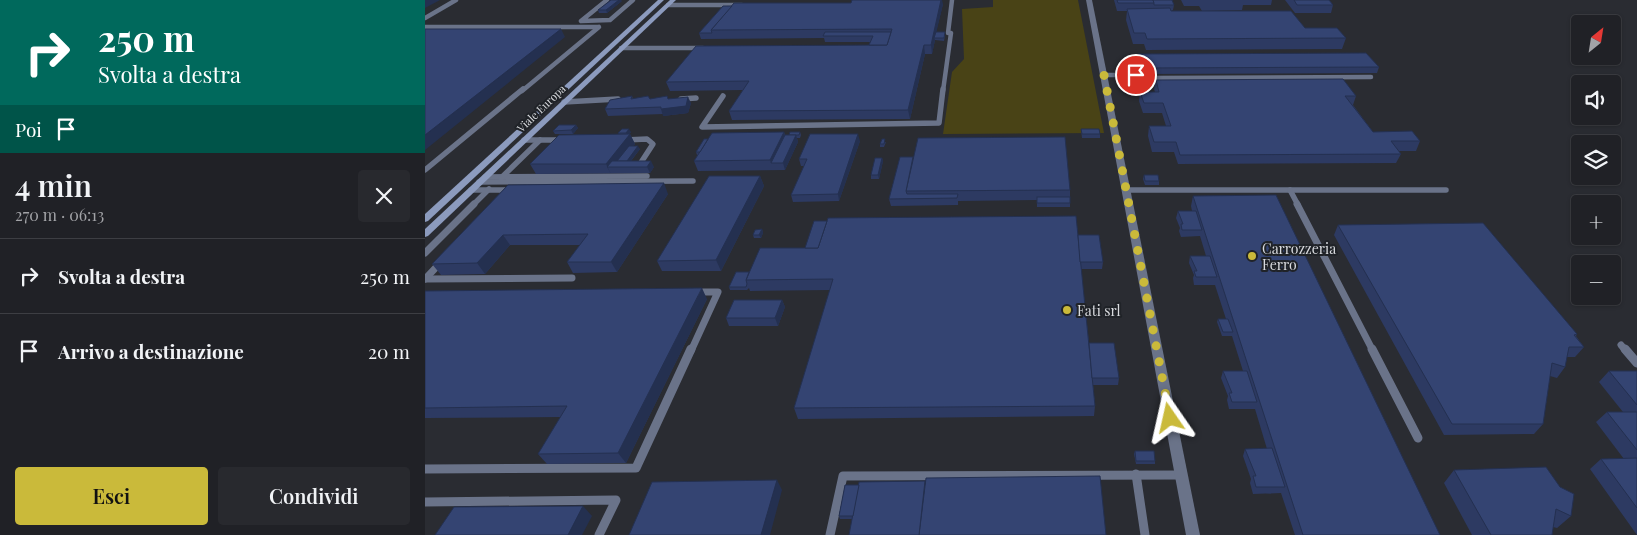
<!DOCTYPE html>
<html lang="it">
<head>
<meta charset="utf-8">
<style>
  :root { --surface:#202126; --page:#28292e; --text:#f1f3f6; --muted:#a2a3a7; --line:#3d3e43; --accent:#caba3a }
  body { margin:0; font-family:"Playfair Display",serif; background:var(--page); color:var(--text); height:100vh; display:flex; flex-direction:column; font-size:19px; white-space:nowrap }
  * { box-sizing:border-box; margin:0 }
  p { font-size:16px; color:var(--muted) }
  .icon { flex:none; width:28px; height:28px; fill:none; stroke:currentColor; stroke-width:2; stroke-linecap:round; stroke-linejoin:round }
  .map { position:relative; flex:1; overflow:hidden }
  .side { display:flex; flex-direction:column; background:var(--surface); width:425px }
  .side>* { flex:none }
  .top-card { background:#00695c; color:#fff; overflow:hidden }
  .needle { width:32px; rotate:30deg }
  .fabs { position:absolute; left:1146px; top:15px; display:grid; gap:10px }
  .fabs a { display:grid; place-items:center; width:50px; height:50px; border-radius:5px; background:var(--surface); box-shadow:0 1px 4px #0004,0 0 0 1px var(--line); font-size:25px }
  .pin { position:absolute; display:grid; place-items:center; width:42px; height:42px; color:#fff; margin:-21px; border:2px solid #fff; border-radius:50%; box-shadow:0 1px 5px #0007 }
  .me { position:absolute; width:55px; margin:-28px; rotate:349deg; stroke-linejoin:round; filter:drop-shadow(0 0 4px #0008) }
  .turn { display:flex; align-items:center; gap:18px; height:105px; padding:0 15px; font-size:22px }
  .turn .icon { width:65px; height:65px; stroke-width:2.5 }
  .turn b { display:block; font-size:35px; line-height:42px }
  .then { display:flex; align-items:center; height:48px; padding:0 15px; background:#0003; gap:10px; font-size:19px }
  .round { display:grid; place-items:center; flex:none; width:52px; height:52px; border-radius:5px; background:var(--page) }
  .headline { display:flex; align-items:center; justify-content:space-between; height:85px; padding:0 15px }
  h1 { font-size:30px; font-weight:600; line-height:38px }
  .button { display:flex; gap:10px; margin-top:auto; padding:10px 15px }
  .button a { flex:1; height:58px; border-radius:5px; background:var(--accent); color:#111; font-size:20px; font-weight:600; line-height:58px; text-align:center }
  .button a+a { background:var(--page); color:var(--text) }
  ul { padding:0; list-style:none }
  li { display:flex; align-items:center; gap:15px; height:75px; padding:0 15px; border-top:1px solid var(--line) }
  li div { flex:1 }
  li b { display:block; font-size:19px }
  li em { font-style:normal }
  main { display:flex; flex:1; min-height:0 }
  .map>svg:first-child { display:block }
</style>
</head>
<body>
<main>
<section class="side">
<div class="top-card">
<div class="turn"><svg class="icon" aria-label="right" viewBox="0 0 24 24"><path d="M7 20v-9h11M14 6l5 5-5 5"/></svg><div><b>250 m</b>Svolta a destra</div></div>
<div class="then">Poi<svg class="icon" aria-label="arrive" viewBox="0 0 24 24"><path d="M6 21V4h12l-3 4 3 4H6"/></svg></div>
</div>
<div class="headline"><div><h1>4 min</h1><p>270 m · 06:13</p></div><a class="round"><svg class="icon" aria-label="close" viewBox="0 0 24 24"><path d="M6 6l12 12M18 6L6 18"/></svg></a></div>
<ul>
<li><svg class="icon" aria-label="right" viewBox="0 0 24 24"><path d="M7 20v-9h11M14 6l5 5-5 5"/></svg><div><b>Svolta a destra</b></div><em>250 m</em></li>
<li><svg class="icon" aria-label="arrive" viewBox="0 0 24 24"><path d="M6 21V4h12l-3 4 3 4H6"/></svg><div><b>Arrivo a destinazione</b></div><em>20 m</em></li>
</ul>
<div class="button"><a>Esci</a><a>Condividi</a></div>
</section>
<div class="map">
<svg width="1212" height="535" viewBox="0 0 1212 535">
  <rect width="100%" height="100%" fill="#2a2c32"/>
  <!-- green -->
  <polygon fill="#494316" points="568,0 653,0 679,133 518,134 527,72 539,59 537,9 568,7"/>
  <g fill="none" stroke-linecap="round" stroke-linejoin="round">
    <!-- lane-far3 -->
    <g stroke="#6a7389" stroke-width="4.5">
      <polyline points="182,0 156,21 185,20 208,0"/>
      <polyline points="243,5 317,5"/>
      <polyline points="0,18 31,0"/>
      <polyline points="0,27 173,27"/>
      <polyline points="196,48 278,48"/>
      <polyline points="679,75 711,75 726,78 946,77"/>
      <polyline points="97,91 174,27"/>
      <polyline points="518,91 526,33 523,33 527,0"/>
    </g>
    <!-- lane-far2 -->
    <g stroke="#6a7389" stroke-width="5.5">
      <polyline points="298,96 277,127 514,123 518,89"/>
      <polyline points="256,99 271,98"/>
      <polyline points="139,102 193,99"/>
      <polyline points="99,140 136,140"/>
      <polyline points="200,140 222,139 228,144 215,164"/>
      <polyline points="0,170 98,89"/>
      <polyline points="60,177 222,176"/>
      <polyline points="76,178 115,140"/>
      <polyline points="54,182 268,181"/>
      <polyline points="46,190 89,190"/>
      <polyline points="701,190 1021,190"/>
      <polyline points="865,190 873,205"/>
      <polyline points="48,205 64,189"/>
    </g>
    <!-- lane-far1 -->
    <g stroke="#6a7389" stroke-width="7">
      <polyline points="872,204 948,351"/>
      <polyline points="0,253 49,204"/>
      <polyline points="0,279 147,278"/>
      <polyline points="0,279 17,261"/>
      <polyline points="1196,345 1201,351"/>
      <polyline points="266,351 293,292 270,292"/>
    </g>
    <!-- lane -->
    <g stroke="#6a7389" stroke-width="9">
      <polyline points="947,349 993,438"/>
      <polyline points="1200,349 1212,363"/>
      <polyline points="0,469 211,468 266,349"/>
      <polyline points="711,474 720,535"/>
      <polyline points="0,502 191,500 174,535"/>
      <polyline points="405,535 418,476 756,475"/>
    </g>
    <!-- street -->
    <polygon fill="#6a7389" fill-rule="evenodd" points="661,0 667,0 775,535 761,535"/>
    <!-- secondary -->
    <g fill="#8c9bbe" fill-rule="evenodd">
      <polygon points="233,0 239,0 3,221 0,222 0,214"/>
      <polygon points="245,0 251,0 3,236 0,237 0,229"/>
    </g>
  </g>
  <!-- wall -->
  <g fill="#2d3a62">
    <polygon points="689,0 747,0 749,5 748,10 746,11 880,28 921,38 917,49 721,50 719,44 708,44 701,20 702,11 692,11"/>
    <polygon points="756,0 847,0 846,5 818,5 817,10 777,11 774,6 759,6"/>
    <polygon points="860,0 904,0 908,5 906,13 870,13"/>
    <polygon points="197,1 182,13 174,13 173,10"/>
    <polygon points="518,4 511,32 520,35 519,41 510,40 507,54 500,54 485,119 307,120 304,111 318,90 245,91 241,82 444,45 445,42 400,42 399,38 276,39 274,33 298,6"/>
    <polygon points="713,54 954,67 952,73 717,74 713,60"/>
    <polygon points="731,80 931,96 928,105 948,132 995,141 991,151 973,151 976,154 971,163 753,164 749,152 727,152 723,136 724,126 741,126 737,113 718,113 714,101 715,92 730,92 729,89"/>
    <polygon points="207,96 208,99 243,99 266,103 263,113 238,116 238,114 183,116 180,109"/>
    <polygon points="151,125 153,128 148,134 130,134 128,131"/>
    <polygon points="656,129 675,134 675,138 657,138"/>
    <polygon points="206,132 204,134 205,134 210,144 208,146 215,149 206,161 229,167 225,173 111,174 105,164 194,134 193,133"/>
    <polygon points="359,132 360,135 364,135 375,132 376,135 375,138 372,138 373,142 360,170 273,171 269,161 273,155 272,155 271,152"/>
    <polygon points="435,141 414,201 368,202 366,195 379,166 376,166 374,159"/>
    <polygon points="461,142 459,147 455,147 455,144"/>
    <polygon points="475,157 645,190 645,207 612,207 612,200 533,201 533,205 466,206 464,199"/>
    <polygon points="457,158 458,161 454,179 446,179 446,175"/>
    <polygon points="719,175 734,181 734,185 720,185 718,179"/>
    <polygon points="335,176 339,186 296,271 237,271 232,261"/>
    <polygon points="83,185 243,194 192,272 148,273 142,262 155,245 85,245 60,274 16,275 7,264"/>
    <polygon points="768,196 1015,535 870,535 856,493 828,494 825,483 826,479 818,456 820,449 842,449 830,409 804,409 802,400 803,396 796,378 798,371 818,371 807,336 797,336 792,322 793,319 801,319 790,285 769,285 768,278 769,275 764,263 765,256 781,256 775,236 756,237 754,231 755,228 751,218 753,211 767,211 766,206"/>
    <polygon points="913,225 1152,334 1151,336 1159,347 1150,357 1142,357 1140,367 1132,378 1125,376 1118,424 1109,434 1019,435 909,235"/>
    <polygon points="337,229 338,233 336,238 329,238 328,235"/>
    <polygon points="653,235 678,262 677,269 656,269 664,343 694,378 693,385 668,385 670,406 669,416 373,419 369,408 405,290 325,291 324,288 322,290 305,290 304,287 324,272 380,248"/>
    <polygon points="0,291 282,299 201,463 122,464 113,454 136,417 0,418"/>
    <polygon points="357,300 360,307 353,326 304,326 301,318"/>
    <polygon points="1184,371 1212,371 1212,535 1165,469 1176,459 1199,459 1171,422 1182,412 1198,412 1174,382"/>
    <polygon points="710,451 730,461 730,464 711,464 709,454"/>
    <polygon points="1029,470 1135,487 1146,516 1132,528 1128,527 1127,535 1047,535 1019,483"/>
    <polygon points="420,485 681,535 427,519 415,519 414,516"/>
  </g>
  <!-- shaded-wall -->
  <g fill="#243050">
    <polygon points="0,0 15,0 0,8"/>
    <polygon points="194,0 196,0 197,1 182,13 181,10"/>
    <polygon points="516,0 517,0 518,4 510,38 509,38 510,40 507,54 506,45"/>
    <polygon points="136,29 140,37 0,150 0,135"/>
    <polygon points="499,45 500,54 485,119 483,110"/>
    <polygon points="263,97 266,103 263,113 238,116 236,109"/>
    <polygon points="151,125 153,128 148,134 146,130"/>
    <polygon points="204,129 206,132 203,136 201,133"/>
    <polygon points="359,132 362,142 346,163 345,160"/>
    <polygon points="205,134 210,144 193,164 182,167 186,174 181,164"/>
    <polygon points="433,134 435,141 414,201 413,194"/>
    <polygon points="371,135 373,142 360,170 358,163"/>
    <polygon points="213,146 215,149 201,167 199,164"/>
    <polygon points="457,158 458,161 454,179 453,175"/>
    <polygon points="226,161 229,167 225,173 222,167"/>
    <polygon points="335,176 339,186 296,271 291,260"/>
    <polygon points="239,183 243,194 192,272 186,262"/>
    <polygon points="337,229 338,233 336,238 334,235"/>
    <polygon points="78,235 85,245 60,274 52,263"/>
    <polygon points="277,288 282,299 201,463 193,453"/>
    <polygon points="357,300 360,307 353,326 350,318"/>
    <polygon points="352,480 357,490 345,535 336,535"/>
    <polygon points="158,506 167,516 157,535 143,535"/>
  </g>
  <!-- building -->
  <g fill="#344472" stroke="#243050">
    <polygon points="186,0 194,0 181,10 173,10"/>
    <polygon points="427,0 516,0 506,45 499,45 483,110 304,111 324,81 241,82 271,46 462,45 467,29 286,30 309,3 426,3"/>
    <polygon points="692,0 728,0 729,3 693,3"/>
    <polygon points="728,0 747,0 749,5 729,5 729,3"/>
    <polygon points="869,0 904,0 908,5 872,5"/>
    <polygon points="298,6 307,6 286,30 287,33 274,33"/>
    <polygon points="745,8 746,11 866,11 880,28 912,28 921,38 722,39 720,33 709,33 702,9"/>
    <polygon points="0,29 136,29 0,135"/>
    <polygon points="400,32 466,32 462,45 444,45 448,36 398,36"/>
    <polygon points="511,32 520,32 519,38 509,38"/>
    <polygon points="941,53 954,67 718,68 713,54"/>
    <polygon points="918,79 931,96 920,96 948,132 987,131 995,141 966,141 976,154 755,155 751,142 729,142 724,126 746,126 738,103 719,103 715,92 734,92 731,80"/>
    <polygon points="207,96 206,99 223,96 225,99 242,96 243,99 263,97 261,106 236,109 236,107 180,109 185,100"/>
    <polygon points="134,125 151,125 146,130 128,131"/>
    <polygon points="197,129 204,129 201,133 193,133"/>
    <polygon points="656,129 674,129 675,134 657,134"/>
    <polygon points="359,132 345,160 269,161 287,133"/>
    <polygon points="365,132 375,132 374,135 364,135"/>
    <polygon points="205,134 181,164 105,164 134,135"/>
    <polygon points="385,134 433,134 413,194 366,195 382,159 374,159"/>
    <polygon points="360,135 371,135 358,163 346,163"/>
    <polygon points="640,137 645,190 481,191 493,138"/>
    <polygon points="279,139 283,139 275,152 271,152"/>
    <polygon points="457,139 460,139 459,144 455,144"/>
    <polygon points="204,146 213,146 202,161 192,161"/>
    <polygon points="475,157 488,157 481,191 482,194 533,194 532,198 464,199"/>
    <polygon points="450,158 457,158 453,175 446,175"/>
    <polygon points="187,161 226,161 222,167 182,167"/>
    <polygon points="719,175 733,175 734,181 720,181"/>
    <polygon points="284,176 335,176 291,260 232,261"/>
    <polygon points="239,183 186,262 142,262 163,234 78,235 52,263 7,264 83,185"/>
    <polygon points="851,195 1015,535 878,535 768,196"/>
    <rect x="612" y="197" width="33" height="6"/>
    <polygon points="753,211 771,211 777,230 757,230 756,224 758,224"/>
    <polygon points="651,216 670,406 369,408 408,279 321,280 335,248 393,248 403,218"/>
    <polygon points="389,221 402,221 393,248 380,248"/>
    <polygon points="1058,223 1152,334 1149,335 1159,347 1144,347 1140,367 1127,363 1118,424 1027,424 913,225"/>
    <polygon points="337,229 334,235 328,235 330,230"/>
    <polygon points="653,235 674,235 678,262 655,262"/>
    <polygon points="765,256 785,256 792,277 771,277 769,271 772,271"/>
    <polygon points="311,272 324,272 321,280 322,284 321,287 304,287"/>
    <polygon points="277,288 193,453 113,454 142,406 0,408 0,291"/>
    <polygon points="309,300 357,300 350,318 301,318"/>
    <polygon points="793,319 803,319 808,332 798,332"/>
    <polygon points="664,343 689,343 694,378 667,378"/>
    <polygon points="798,371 822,371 832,402 807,402 804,393 807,393"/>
    <polygon points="1184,371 1212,371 1212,405"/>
    <polygon points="1182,412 1212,412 1212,450"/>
    <polygon points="847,448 860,487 831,487 828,476 831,476 820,449"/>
    <polygon points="710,451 729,451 730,461 711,461"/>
    <polygon points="1212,458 1212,508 1176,459"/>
    <polygon points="1121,467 1135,487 1149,494 1146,516 1131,509 1127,535 1066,535 1029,470"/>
    <polygon points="675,476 681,535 494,535 501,478"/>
    <polygon points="352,480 336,535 204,535 227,482"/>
    <polygon points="500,481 494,535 424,535 434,482"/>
    <polygon points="420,485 434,485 428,516 414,516"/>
    <polygon points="158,506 143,535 10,535 29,507"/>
  </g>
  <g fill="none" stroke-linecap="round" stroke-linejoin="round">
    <!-- route -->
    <polyline stroke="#caba3a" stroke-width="9" stroke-dasharray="0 16.2" points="711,75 679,75 745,418"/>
  </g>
  <!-- markers -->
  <g fill="#caba3a" stroke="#202328" stroke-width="2">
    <circle cx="827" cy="256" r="5"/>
    <circle cx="642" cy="310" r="5"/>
  </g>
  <g text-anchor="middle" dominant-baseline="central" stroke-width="4" stroke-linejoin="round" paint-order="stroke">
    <!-- far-street labels -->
    <g font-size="11" fill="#d9dbdf" stroke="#202328">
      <text transform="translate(116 108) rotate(-44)">Viale Europa</text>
    </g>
    <!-- poi labels -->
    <g font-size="14" fill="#d9dbdf" stroke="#202328" text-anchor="start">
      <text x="837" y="248">Carrozzeria<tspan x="837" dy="16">Ferro</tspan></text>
      <text x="652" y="310">Fati srl</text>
    </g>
  </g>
</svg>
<div class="fabs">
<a><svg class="needle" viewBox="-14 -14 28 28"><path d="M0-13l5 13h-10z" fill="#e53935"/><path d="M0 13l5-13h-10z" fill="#a2a3a7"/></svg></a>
<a><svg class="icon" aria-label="sound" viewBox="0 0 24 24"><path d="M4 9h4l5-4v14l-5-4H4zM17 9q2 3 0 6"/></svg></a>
<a><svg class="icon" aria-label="layers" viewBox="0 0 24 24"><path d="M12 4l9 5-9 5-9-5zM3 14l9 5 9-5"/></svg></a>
<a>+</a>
<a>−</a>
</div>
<div class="pin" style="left:711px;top:75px;background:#d93025"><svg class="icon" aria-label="arrive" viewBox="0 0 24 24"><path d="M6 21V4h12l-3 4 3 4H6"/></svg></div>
<svg class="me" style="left:745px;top:418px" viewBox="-20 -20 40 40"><path d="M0-17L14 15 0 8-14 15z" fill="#caba3a" stroke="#fff" stroke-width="4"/></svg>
</div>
</main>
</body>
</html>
